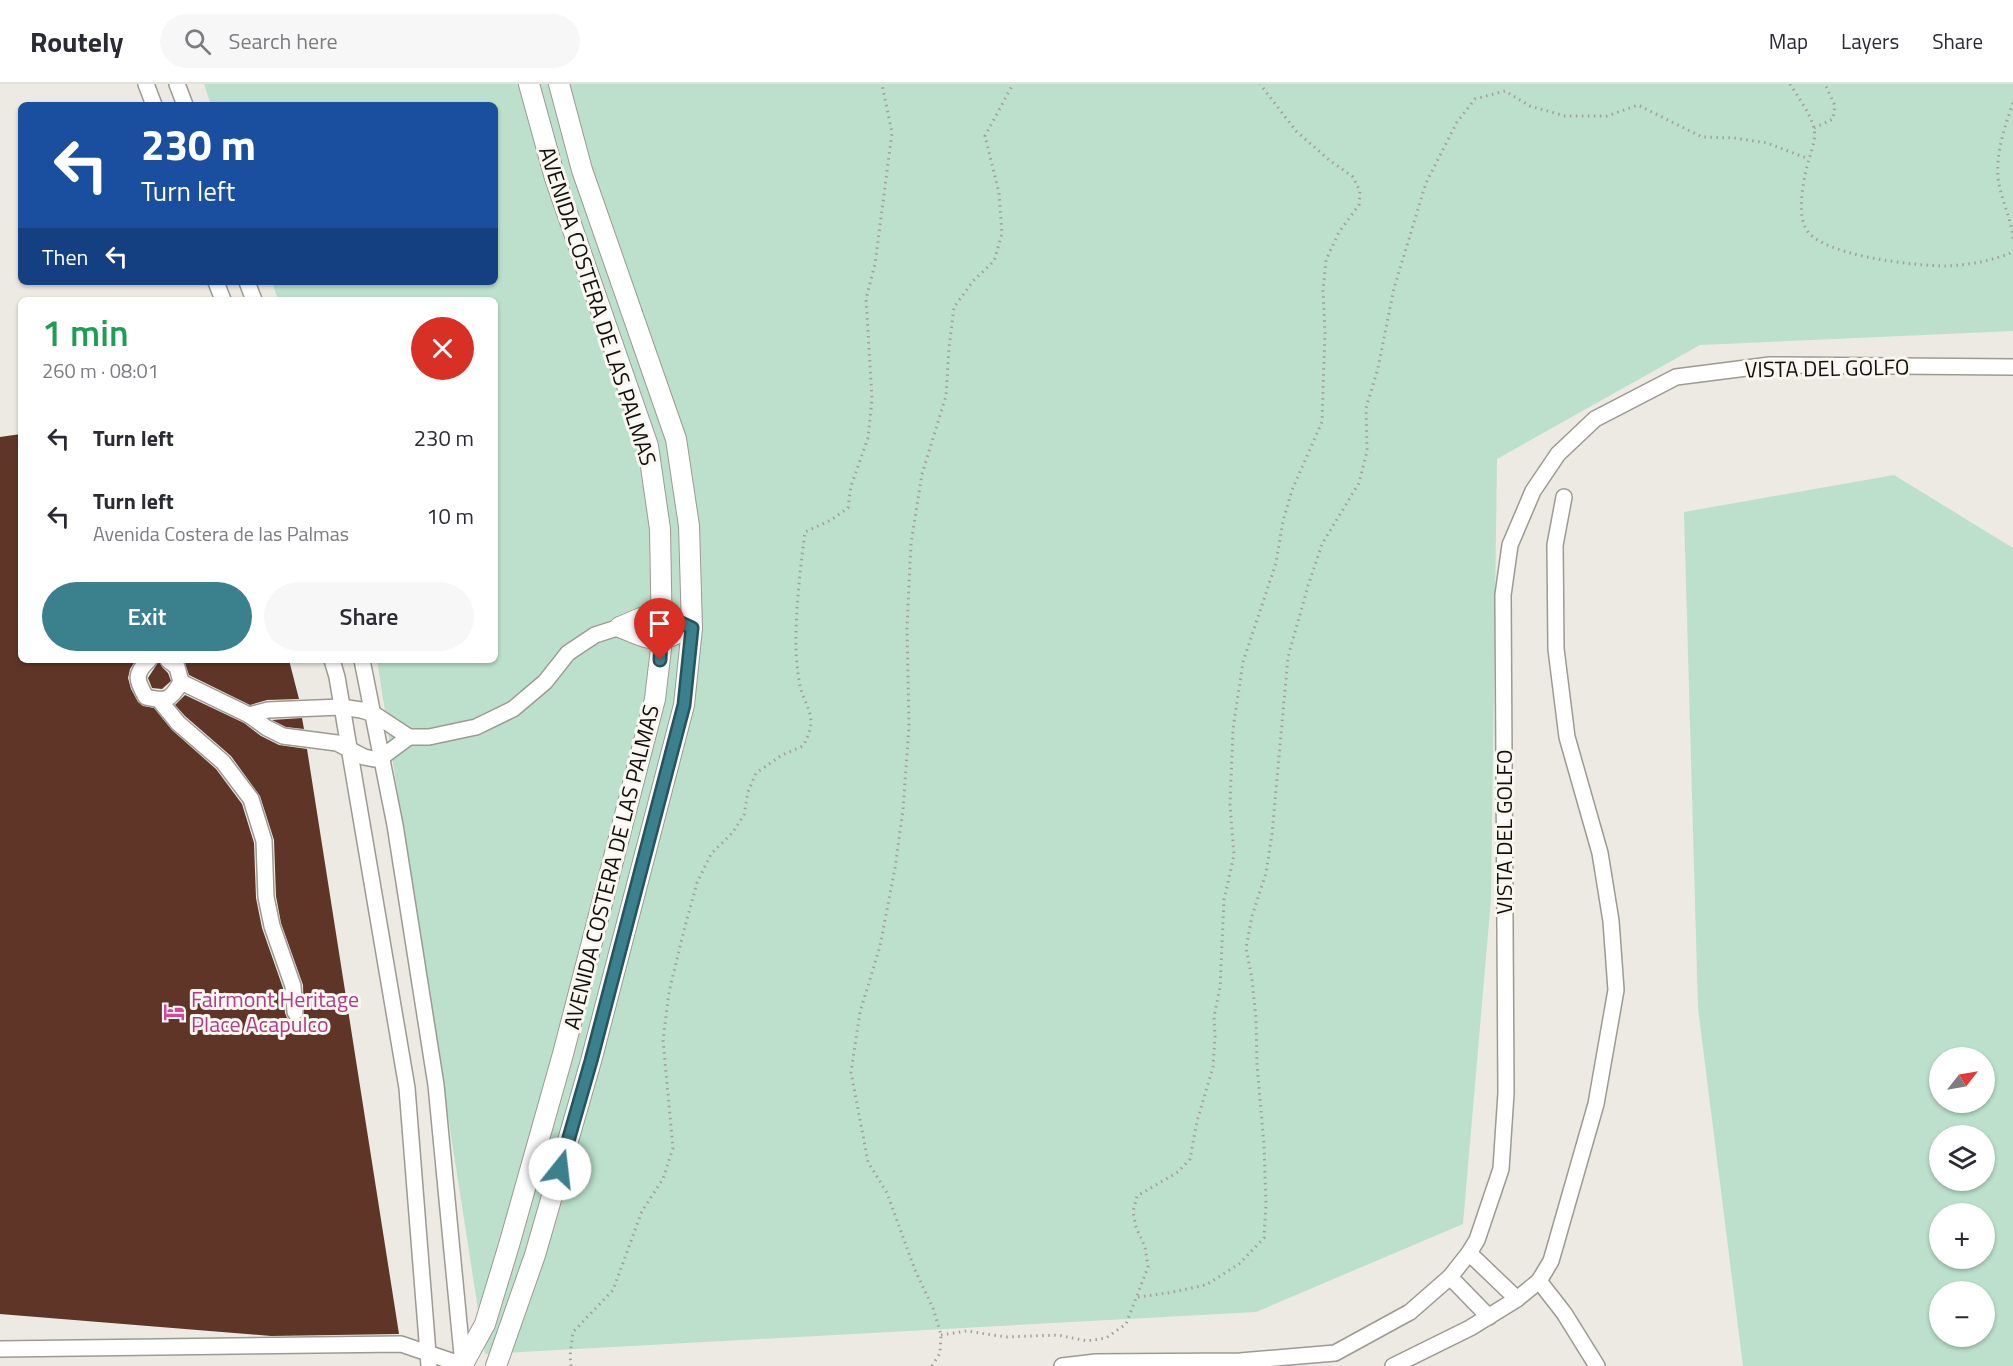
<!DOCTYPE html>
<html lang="en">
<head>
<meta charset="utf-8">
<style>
  :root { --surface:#fff; --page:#f7f7f7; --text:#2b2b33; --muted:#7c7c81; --line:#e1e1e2; --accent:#3b808d }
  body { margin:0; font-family:"Titillium Web",sans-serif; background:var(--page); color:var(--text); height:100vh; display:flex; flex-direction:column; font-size:22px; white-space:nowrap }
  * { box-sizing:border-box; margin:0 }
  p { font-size:20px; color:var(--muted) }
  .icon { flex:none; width:33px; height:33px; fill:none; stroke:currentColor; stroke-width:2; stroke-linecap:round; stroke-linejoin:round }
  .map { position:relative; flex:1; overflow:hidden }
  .drawer { position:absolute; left:18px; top:213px; width:480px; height:366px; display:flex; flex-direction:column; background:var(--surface); border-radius:9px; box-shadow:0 2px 4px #0004 }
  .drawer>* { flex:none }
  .hud { position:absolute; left:18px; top:18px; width:480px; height:183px; border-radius:9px; box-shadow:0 2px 4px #0004; background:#1a4fa0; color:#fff; overflow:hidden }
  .needle { width:39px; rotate:59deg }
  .fabs { position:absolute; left:1929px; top:963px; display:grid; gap:12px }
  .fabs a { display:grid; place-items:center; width:66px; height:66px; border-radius:50%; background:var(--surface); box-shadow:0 2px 4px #0004; font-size:30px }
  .pin { position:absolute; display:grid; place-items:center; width:51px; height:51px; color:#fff; margin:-62px -26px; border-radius:50% 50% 50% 0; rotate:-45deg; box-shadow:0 0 6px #0007 }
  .pin .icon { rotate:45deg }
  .me { position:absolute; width:66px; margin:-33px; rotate:16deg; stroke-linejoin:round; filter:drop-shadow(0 0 4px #0008) }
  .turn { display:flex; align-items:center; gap:21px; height:126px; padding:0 24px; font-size:27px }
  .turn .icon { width:78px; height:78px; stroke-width:2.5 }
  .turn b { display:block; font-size:42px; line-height:51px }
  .then { display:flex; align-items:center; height:57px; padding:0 24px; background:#0003; gap:12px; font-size:22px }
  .round { display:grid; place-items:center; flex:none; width:63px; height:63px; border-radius:32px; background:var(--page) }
  .headline { display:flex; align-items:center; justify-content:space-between; height:102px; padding:0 24px }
  h1 { font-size:36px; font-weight:600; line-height:45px; color:#1e9e55 }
  .action { display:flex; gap:12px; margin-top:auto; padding:12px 24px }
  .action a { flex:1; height:69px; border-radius:36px; background:var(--accent); color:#fff; font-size:24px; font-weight:600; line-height:69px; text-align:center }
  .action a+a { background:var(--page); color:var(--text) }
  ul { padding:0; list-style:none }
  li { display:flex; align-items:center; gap:18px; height:78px; padding:0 24px }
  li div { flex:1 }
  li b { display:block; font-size:22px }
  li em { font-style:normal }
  header { display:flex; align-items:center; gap:36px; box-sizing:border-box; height:84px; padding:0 30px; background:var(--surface); border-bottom:2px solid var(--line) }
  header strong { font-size:28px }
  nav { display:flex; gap:33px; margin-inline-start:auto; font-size:21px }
  .search { width:420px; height:54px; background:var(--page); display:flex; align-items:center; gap:15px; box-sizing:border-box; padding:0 21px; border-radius:33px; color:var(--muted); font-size:22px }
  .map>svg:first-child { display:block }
</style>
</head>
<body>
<header>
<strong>Routely</strong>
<div class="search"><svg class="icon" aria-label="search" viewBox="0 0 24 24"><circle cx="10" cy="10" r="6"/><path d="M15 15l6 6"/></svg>Search here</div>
<nav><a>Map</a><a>Layers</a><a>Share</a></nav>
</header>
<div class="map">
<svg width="2013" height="1282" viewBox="0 0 2013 1282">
  <rect width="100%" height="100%" fill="#eceae3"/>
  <!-- green -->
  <g fill="#bce0cc" fill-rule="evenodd">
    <polygon points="204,0 2013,0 2013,247 1700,261 1497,375 1491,815 1463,1140 1256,1228 485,1270 377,576 495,576 495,216 278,216 272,198 495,198 495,21 211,21"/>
    <path d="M1894,391L2013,464V1282H1743L1698,924L1684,428ZM1940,974H1984V1018H1940ZM1940,1052H1984V1096H1940ZM1940,1130H1984V1174H1940ZM1940,1208H1984V1252H1940Z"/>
  </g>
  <!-- building -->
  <g fill="#5f3528">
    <polygon points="21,350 21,576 136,576 130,585 128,594 131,605 138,618 143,622 154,624 172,646 216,685 242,720 254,759 256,814 262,844 283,904 285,929 287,934 295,938 300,936 304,932 303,901 281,839 276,812 274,756 260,712 231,672 185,632 175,621 185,611 244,639 261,652 279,661 307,665 399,1250 271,1252 0,1230 0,353"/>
    <polygon points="184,576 289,576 299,615 267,616 250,621 189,591"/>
    <polygon points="159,577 162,583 168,589 171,597 162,605 152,604 148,594"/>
    <polygon points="302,634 304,645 286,643 272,636"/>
  </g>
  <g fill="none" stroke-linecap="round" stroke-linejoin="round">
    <defs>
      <g id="minor">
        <polyline points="146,0 154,21"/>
        <polyline points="177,0 185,21"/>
        <polyline points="216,198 223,216"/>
        <polyline points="247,198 254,216"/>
        <path d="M149,576C134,590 136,596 146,613C166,618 171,616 181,598L177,583L168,576"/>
        <polyline points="332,576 337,593 407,1004 429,1282"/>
        <polyline points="181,598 249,631 267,644 283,652 337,659 364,673 374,675 382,673 409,653"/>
        <polyline points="160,617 178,639 223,678 251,715 264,757 266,813 272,842 293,902 295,928"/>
        <polyline points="249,631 268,626 341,623 361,626 374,630 409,653 429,653 476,643 513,625 545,598 568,569 595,551 620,543"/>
        <polyline points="1469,1169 1517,1215"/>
        <polyline points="1450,1193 1489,1233"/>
        <polyline points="1539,1197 1564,1229 1597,1282"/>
        <polyline points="0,1265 401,1260 463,1281 436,1001 395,741 362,576"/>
        <polyline points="1062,1282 1096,1278 1240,1277 1335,1269 1410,1228 1450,1193 1469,1169 1477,1156 1501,1085 1506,1009 1503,511 1510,461 1533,407 1558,370 1595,335 1676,293 1770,281 2013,283"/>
        <polyline points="1393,1282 1470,1244 1517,1215 1539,1197 1551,1177 1596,1020 1616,906 1611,837 1600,769 1567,653 1556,565 1555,461 1564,413"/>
      </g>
      <g id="major">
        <path d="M620,543C656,527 656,527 692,544"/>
        <path d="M620,543C639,551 654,560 674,551"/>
        <polyline points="462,1282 485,1240 509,1161 563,970 655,615 662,556 660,445 648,362 555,94 529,0"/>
        <polyline points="496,1282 535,1171 591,977 684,621 692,544 689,442 676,355 582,86 559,0"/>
      </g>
    </defs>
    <!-- minor casing -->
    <use href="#minor" stroke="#9c9a93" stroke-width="18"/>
    <!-- major casing -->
    <use href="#major" stroke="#9c9a93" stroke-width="22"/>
    <!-- path -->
    <g stroke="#a2a09b" stroke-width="3" stroke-dasharray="1.5 4.5" stroke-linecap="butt">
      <path d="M1790,0C1798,13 1810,29 1814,44C1816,55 1812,66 1809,75C1804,93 1797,125 1805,143C1817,172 1917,182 1946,182C1969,181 1992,177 2013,168"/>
      <path d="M2013,19C2005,42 1996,68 1998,93C2000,114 2012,135 2013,157"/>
      <polyline points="1814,44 1833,35 1835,22 1825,0"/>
      <polyline points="1138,1213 1168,1209 1206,1201 1239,1180 1264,1154 1266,1119 1264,1062 1257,980 1256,935 1252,895 1246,864 1252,832 1266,789 1272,750 1288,573 1308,502 1322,460 1359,399 1367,367 1366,324 1378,284 1394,204 1426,99 1457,38 1475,15 1505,7 1530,22 1565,32 1607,32 1638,21 1702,53 1734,54 1767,59 1809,75"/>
      <polyline points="941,1251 967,1247 1006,1253 1058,1251 1087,1257 1106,1254 1126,1240 1148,1183 1145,1163 1136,1143 1133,1128 1137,1112 1178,1088 1190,1075 1197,1037 1213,983 1215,953 1214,933 1220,903 1224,816 1234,771 1230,720 1233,645 1243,578 1276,479 1283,437 1292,406 1322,338 1325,248 1323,206 1326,176 1339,148 1359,121 1360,107 1353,93 1328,75 1296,47 1260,0"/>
      <path d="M571,1282L570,1272L573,1248L613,1206L642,1127L663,1095L673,1064L663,956L669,908L684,846L697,799L711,770L733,748L744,731L748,708L756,689L782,671L803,662C817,636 810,631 801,606C798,595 797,580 796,569C795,531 800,486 805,448L831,436L848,424L851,402L868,354L872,315L866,215L875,180L892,49L882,0"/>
      <polyline points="932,1282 940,1269 941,1251 933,1224 915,1186 887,1109 868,1078 851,988 860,928 880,862 895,784 903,726 909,642 907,544 911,459 922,390 946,312 949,264 954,223 974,196 994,177 1002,150 999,109 985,52 1013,0"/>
    </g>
    <!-- minor -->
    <use href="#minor" stroke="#fff" stroke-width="15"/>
    <!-- major -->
    <use href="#major" stroke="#fff" stroke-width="20"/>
  </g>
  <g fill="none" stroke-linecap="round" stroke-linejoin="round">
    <defs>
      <polyline id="route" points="560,1085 591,977 684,621 692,544 662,530 660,576"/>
    </defs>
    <!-- route casing -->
    <use href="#route" stroke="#26535c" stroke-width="15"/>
    <!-- route -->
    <use href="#route" stroke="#3b808d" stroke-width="10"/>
  </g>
  <!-- icons -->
  <defs>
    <symbol id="hotel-bare" viewBox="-9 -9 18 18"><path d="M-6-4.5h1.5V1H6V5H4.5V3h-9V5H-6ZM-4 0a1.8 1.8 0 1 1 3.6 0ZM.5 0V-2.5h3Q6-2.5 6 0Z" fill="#d1479c" stroke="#f9f7f0" stroke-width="2.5" paint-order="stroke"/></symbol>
  </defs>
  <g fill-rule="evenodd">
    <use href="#hotel-bare" x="159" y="913" width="30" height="30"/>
  </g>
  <g text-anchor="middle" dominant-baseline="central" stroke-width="6" stroke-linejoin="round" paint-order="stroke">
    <!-- street labels -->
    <g font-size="22" fill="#11100e" stroke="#f9f7f0">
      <text transform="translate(598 222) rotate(72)">AVENIDA COSTERA DE LAS PALMAS</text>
      <text transform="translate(1827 284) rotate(-1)">VISTA DEL GOLFO</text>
      <text transform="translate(1504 748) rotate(-90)">VISTA DEL GOLFO</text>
      <text transform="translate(611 783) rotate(-76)">AVENIDA COSTERA DE LAS PALMAS</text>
    </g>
    <!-- hotel labels -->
    <g font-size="22" fill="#b23c85" stroke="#f9f7f0" text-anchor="start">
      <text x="191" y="915">Fairmont Heritage<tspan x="191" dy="25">Place Acapulco</tspan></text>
    </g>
  </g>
</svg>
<div class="fabs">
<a><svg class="needle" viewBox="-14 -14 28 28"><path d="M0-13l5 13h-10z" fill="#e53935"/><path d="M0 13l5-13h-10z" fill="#7c7c81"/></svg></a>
<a><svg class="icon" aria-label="layers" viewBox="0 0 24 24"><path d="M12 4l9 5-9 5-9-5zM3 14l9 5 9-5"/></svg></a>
<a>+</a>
<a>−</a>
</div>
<div class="pin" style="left:660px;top:576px;background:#d93025"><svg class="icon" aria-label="arrive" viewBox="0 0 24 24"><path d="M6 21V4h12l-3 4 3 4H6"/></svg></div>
<svg class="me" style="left:560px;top:1085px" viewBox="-20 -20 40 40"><circle r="19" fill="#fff"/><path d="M0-13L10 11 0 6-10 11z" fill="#3b808d"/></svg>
<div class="hud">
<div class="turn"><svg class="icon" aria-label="left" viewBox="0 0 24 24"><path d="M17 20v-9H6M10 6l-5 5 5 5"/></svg><div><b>230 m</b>Turn left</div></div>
<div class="then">Then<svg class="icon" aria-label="left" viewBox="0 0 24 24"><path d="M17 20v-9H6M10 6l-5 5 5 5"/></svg></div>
</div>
<section class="drawer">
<div class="headline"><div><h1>1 min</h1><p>260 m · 08:01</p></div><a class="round" style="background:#d93025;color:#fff"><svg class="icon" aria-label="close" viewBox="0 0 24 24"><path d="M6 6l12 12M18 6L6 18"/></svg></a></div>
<ul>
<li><svg class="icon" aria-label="left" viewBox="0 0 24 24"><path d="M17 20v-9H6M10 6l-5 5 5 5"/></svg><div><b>Turn left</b></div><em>230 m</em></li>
<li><svg class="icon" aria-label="left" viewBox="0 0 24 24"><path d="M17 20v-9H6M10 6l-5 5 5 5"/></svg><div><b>Turn left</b><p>Avenida Costera de las Palmas</p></div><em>10 m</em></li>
</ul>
<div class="action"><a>Exit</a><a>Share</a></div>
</section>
</div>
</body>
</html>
